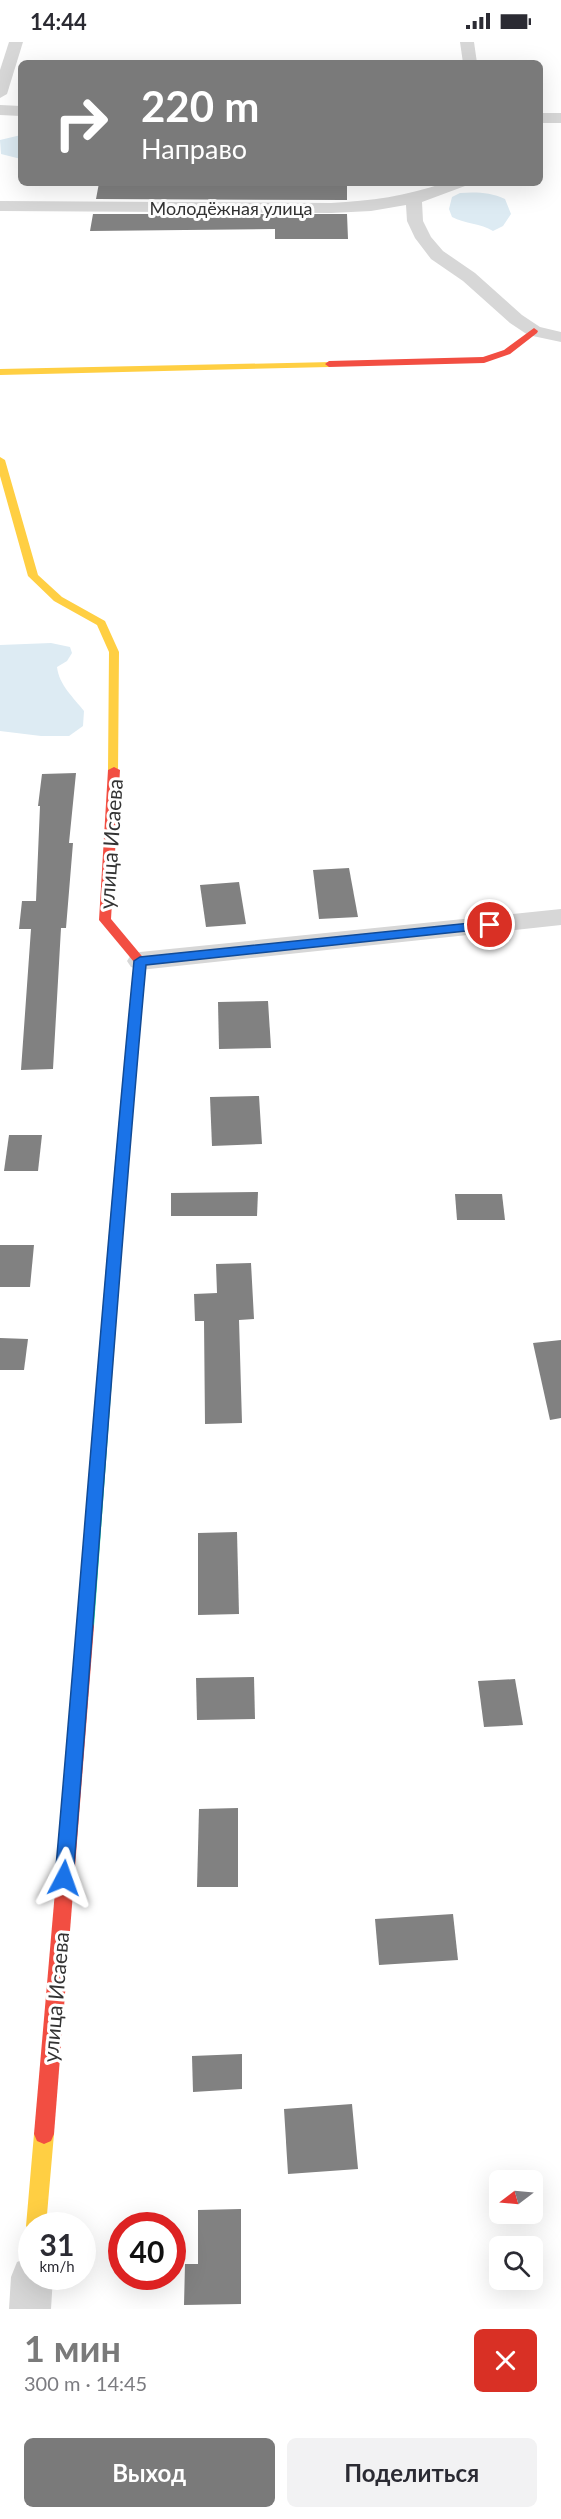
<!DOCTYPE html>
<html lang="ru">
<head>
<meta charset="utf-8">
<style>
  :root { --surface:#fff; --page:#f2f2f3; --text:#2b2b33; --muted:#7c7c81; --accent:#7a7a7a }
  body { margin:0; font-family:Lato,sans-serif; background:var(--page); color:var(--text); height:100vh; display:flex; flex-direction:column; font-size:22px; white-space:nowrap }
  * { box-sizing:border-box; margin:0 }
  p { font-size:20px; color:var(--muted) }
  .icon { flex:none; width:33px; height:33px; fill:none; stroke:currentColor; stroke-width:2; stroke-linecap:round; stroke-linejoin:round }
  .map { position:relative; height:2267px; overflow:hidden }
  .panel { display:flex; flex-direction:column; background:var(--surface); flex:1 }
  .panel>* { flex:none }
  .banner { position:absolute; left:18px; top:18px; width:525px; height:126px; border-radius:9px; box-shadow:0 6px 24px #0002; background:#7a7a7a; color:#fff; overflow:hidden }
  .needle { width:39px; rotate:254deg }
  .fabs { position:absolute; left:489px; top:2128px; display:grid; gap:12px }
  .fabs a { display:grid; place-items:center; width:54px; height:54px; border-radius:9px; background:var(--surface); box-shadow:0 6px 24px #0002; font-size:30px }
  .speed { position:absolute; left:18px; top:2170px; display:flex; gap:12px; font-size:30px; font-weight:700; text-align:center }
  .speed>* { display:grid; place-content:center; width:78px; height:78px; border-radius:50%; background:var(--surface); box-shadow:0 6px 24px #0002; line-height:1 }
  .speed small { font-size:15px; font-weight:400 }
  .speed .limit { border:9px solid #d22; background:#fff; color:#111 }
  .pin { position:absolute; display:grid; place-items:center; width:51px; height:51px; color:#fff; margin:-26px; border:3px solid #fff; border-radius:50%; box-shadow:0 2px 6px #0007 }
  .me { position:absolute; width:66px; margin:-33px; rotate:4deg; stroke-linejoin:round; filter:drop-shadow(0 0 4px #0008) }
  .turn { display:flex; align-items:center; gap:21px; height:126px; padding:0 24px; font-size:27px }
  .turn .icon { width:78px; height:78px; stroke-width:2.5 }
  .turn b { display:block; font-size:42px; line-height:51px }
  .round { display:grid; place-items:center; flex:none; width:63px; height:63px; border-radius:9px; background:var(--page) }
  .overview { display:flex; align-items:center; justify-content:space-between; height:102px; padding:0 24px }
  h1 { font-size:36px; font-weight:700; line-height:45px; color:var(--accent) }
  .cta { display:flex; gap:12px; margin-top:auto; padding:12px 24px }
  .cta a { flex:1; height:69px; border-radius:9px; background:var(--accent); color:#fff; font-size:24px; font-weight:700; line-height:69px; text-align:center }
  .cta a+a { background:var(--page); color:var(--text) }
  .status { display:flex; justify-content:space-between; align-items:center; height:42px; padding:0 30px; background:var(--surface); direction:ltr }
  .status svg { height:16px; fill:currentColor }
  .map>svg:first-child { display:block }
</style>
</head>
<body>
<div class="status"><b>14:44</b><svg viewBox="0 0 49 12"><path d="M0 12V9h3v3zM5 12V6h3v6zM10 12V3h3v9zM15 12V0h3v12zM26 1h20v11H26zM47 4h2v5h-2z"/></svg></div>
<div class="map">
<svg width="561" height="2267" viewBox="0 0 561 2267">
  <rect width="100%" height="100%" fill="#fff"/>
  <!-- water -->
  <g fill="#ddebf3">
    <polygon points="21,93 21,117 1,112 0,98"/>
    <path d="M460,151C475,150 490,150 505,157L511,172L503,184L493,189C481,181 465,182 452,175L449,167L452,155Z"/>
    <path d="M51,601L70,605L72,611L67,619L57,625C59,643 74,656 84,669L83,684L69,694H41L0,689V603Z"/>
  </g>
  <!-- building -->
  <g fill="#818181">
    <polygon points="99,141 347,141 347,158 96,157"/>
    <polygon points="93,172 347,172 348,197 275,197 275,187 90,189"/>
    <polygon points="76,731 69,801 73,801 66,886 61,886 53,1027 21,1028 31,887 19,887 22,859 36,859 40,764 38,764 42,732"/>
    <polygon points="349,826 358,875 319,877 313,828"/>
    <polygon points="239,840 246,882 206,885 200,843"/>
    <polygon points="268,959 271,1006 219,1007 218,960"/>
    <polygon points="259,1054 262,1102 212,1104 210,1055"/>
    <polygon points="9,1093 42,1093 38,1129 4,1129"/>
    <polygon points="258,1150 257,1174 171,1174 171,1151"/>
    <polygon points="455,1152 502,1152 505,1178 457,1178"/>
    <polygon points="0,1203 34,1203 30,1245 0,1245"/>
    <polygon points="251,1221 254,1277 239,1278 242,1381 205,1382 204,1279 195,1279 194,1252 217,1251 216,1222"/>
    <polygon points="0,1296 28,1297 24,1328 0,1328"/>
    <polygon points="561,1298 561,1376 550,1378 533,1301"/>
    <polygon points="237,1490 239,1572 198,1573 198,1491"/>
    <polygon points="254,1635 255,1677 197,1678 196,1636"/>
    <polygon points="515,1637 523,1683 484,1685 478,1639"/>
    <polygon points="238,1766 238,1845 197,1845 199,1767"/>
    <polygon points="453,1872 458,1918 379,1923 375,1877"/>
    <polygon points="242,2012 242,2047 193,2050 192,2014"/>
    <polygon points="352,2062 358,2127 288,2132 284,2067"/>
    <polygon points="241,2167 241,2262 184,2263 185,2222 198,2222 198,2168"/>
  </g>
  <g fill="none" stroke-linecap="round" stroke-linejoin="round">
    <!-- street -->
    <g fill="#d7d7d7" fill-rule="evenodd">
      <polygon points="9,0 23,0 7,52 0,56 0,28"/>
      <polygon points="460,0 474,0 477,21 463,21"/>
      <polygon points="0,63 21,64 21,74 0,73"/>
      <rect x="540" y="71" width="21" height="10"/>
      <path d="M444,141H467L465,144L422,160L423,179L431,195L443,209L475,231L522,273L540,285L561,290V300L528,293L510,281L463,239L431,217L415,196L407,179L406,163L371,169L331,171L0,169V159L331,161C371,159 406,154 444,141Z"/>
      <polygon points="561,867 561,883 140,928 131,925 127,919 131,913 140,910"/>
      <polygon points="32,2214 32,2235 53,2235 51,2267 9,2267 11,2235 17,2220"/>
    </g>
    <!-- fast -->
    <polygon fill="#16e098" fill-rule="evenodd" points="105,1331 110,1333 112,1337 94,1584 92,1589 86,1591 80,1589 78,1584 98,1337 100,1333"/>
    <!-- slow -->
    <g fill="#ffcf43" fill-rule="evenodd">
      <polygon points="332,320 333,322 329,325 0,333 0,327"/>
      <polygon points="0,415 5,418 38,533 62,555 105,579 119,610 118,730 110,730 108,728 109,610 97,583 54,559 28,534 0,434"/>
      <polygon points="129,1035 135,1040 112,1337 110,1341 105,1343 100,1341 98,1337 123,1040"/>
      <polygon points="44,2082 51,2085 54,2092 46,2184 32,2184 32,2192 26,2184 34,2092 37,2085"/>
    </g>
    <!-- jam -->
    <g fill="#f24e42" fill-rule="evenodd">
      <polygon points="534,286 538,289 537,291 510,312 484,321 329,325 325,322 329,319 483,315 504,308"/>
      <polygon points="114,725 120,728 111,877 146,919 135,1040 129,1045 123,1040 134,920 99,878 108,728"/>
      <polygon points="86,1577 92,1579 94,1584 54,2092 51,2099 44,2102 37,2099 34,2092 78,1584 80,1579"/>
    </g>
  </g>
  <!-- route -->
  <path fill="#1a73e8" stroke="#114b97" stroke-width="1.5" d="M490,879L496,883L494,886L146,923C118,1227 98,1531 73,1836L71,1842L64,1845L58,1842L55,1836C82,1530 104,1224 134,919L140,915Z"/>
  <g text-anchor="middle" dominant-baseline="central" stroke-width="6" stroke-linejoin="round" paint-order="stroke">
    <!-- far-street labels -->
    <g font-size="18" fill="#333" stroke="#fff">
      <text x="231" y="166">Молодёжная улица</text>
    </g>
    <!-- street labels -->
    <g font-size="21" fill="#333" stroke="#fff">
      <text transform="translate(110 802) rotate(-86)">улица Исаева</text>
      <text transform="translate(55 1955) rotate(-85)">улица Исаева</text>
    </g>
  </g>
</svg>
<div class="fabs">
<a><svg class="needle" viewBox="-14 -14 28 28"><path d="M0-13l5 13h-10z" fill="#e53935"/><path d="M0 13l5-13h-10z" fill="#7c7c81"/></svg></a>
<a><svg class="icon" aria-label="search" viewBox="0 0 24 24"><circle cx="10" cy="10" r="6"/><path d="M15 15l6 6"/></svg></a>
</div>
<div class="speed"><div>31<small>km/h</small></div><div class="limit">40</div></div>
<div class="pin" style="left:490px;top:883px;background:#d93025"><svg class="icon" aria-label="arrive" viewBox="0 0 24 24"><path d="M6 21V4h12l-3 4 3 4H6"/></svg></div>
<svg class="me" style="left:64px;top:1836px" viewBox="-20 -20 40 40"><path d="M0-17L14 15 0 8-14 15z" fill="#1a73e8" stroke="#fff" stroke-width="4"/></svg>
<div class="banner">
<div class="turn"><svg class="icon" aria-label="right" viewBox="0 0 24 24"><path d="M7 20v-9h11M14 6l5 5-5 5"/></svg><div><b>220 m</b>Направо</div></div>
</div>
</div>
<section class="panel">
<div class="overview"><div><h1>1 мин</h1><p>300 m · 14:45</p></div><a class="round" style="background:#d93025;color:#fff"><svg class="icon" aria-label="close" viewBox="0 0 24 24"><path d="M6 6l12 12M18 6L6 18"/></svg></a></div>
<div class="cta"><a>Выход</a><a>Поделиться</a></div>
</section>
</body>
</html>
